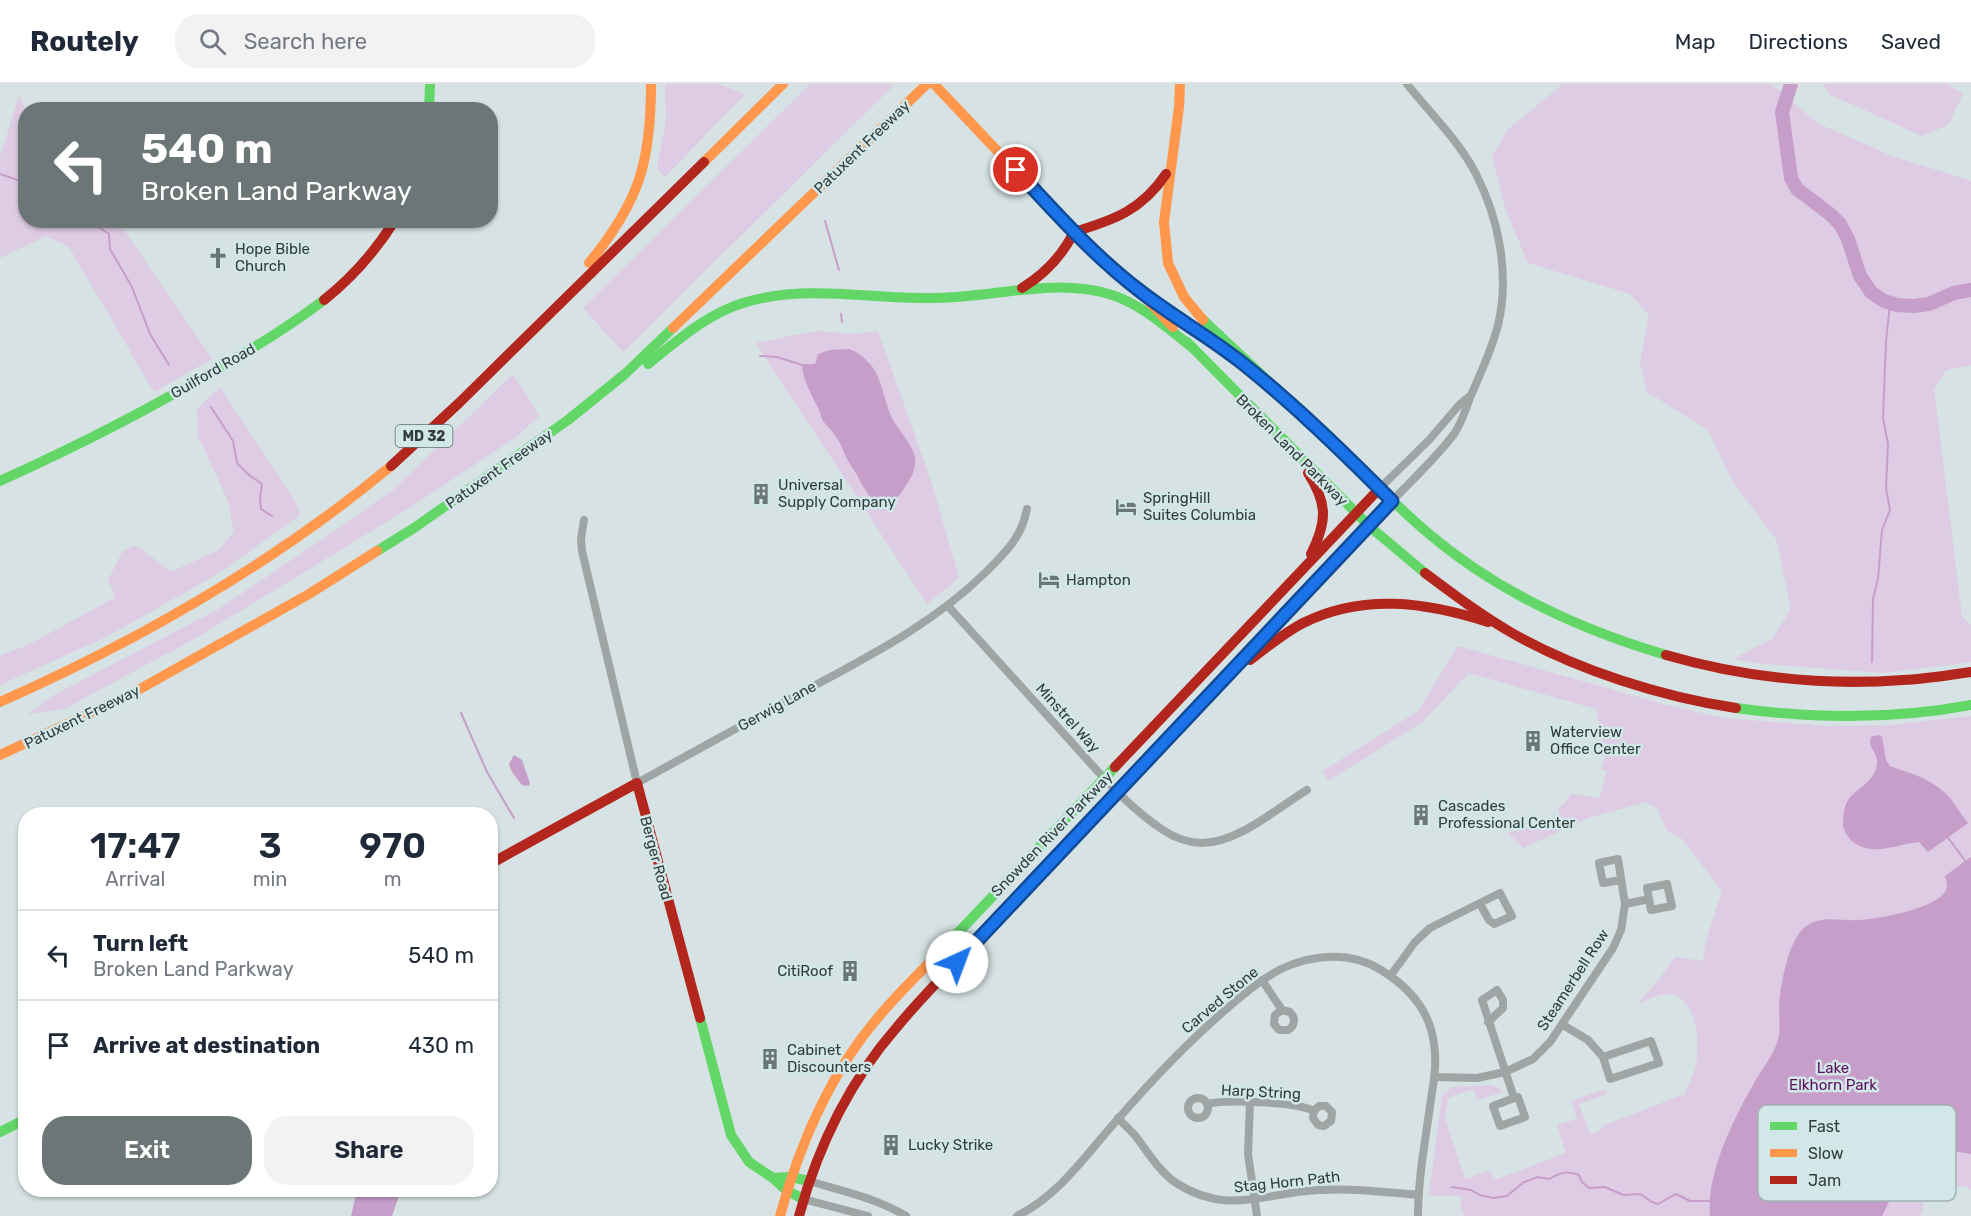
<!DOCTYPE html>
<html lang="en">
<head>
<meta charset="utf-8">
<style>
  :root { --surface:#fff; --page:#f2f2f3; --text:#1f2937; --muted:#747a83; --line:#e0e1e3; --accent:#6c7676 }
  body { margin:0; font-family:Rubik,sans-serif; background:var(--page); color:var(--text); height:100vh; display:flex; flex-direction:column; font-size:22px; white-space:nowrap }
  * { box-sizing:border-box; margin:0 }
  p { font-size:20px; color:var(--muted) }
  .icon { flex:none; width:33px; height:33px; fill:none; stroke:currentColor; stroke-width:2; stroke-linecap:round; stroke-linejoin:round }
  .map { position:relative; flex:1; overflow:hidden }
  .side { position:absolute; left:18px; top:723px; width:480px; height:390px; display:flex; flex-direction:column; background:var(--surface); border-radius:24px; box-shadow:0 2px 4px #0004 }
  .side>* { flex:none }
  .banner { position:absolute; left:18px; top:18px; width:480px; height:126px; border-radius:24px; box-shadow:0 2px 4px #0004; background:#6c7676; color:#fff; overflow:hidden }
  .pin { position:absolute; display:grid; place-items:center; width:51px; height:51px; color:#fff; margin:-26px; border:3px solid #fff; border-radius:50%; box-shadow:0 2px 6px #0007 }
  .me { position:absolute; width:66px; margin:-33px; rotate:43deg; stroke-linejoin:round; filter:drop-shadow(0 0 4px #0008) }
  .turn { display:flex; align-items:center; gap:21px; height:126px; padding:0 24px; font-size:27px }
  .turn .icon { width:78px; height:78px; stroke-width:2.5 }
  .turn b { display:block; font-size:42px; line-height:51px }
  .eta { display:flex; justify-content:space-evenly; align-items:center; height:102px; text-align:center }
  .eta b { font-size:36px; font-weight:600; line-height:42px }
  .cta { display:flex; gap:12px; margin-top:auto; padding:12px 24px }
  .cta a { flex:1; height:69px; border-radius:24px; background:var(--accent); color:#fff; font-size:24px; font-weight:600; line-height:69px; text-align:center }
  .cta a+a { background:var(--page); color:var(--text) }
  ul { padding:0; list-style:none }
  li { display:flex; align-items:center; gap:18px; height:90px; padding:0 24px; border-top:2px solid var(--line) }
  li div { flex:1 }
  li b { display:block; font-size:22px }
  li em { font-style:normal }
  header { display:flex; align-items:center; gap:36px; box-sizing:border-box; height:84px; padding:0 30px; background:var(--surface); border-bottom:2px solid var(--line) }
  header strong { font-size:28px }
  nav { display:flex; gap:33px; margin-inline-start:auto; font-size:21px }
  .search { width:420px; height:54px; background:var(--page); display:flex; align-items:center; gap:15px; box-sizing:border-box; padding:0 21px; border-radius:24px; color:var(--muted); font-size:22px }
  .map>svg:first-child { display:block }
</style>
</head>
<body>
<header>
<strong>Routely</strong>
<div class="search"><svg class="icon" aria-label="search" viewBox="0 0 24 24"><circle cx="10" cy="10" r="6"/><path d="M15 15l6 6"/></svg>Search here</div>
<nav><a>Map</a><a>Directions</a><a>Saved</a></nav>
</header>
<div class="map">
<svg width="1971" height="1132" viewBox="0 0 1971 1132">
  <rect width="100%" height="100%" fill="#d6e2e3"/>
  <!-- green -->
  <g fill="#decbe4">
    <polygon points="665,0 719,0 745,10 665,93 657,84 666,36"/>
    <polygon points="810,0 895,0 623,268 583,224"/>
    <polygon points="1563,0 1771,0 1819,40 1892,72 1971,97 1971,281 1946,286 1934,305 1962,533 1971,541 1971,578 1883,589 1753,579 1733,575 1772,555 1791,525 1776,455 1733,398 1708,346 1647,308 1640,280 1649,231 1630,210 1528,179 1506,126 1492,73 1507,46"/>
    <polygon points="1823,0 1947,0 1963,10 1948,41 1922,52 1831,11"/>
    <polygon points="19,12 26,25 26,136 118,137 212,275 154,308 69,163 46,152 0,174 0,73"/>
    <polygon points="815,247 853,250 878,247 931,397 959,494 927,520 756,259"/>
    <polygon points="513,290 539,332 515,354 406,426 196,554 64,625 27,630 54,611 217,526 339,444 393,406"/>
    <path d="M220,303L295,417L300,431L219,489L106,553L0,601V572L30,560L114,514V509L108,496L122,468L134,462C148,468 158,479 171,488L218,466L234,448L228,417L198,352L197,325Z"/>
    <path d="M1458,562L1663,620L1723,634L1826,642L1890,641L1971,632V1106L1965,1102L1924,1103L1923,1124L1920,1132H1464L1460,1120L1463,1113L1429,1111L1442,1012L1452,1003L1492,1001L1503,1008L1477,1016L1473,1005L1448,1014L1445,1035L1465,1095L1490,1086L1494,1096L1566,1069L1557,1041L1577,1035L1571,1017L1605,1005L1607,1010L1579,1020L1590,1050L1600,1047L1602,1042L1685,1010C1688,1001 1693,993 1695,984C1701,963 1698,911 1668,910C1659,909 1646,917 1638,920L1659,895L1675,873L1703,877L1705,860L1722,807L1681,754L1667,747L1658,725L1646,718L1591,733L1523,764L1508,749L1559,731L1558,724L1563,721L1571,710L1599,714L1607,687L1601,685C1605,673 1610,666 1600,657L1603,655L1596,625L1469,589L1421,639L1328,697L1323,687L1418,627Z"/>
  </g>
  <!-- water -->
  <g fill="#c79eca">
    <path d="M849,265C858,268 865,274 871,281C883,296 884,319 893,336C900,349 918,365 915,381C914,391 906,401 901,409C896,415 892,417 886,418C868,420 863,400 855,388C850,380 846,374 842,364C838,353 831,347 824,338C821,335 821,330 819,326C812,311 802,295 802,280H815L818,270L830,266Z"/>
    <path d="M1878,651L1882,653L1886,676L1890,682C1912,690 1933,695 1949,713C1956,721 1961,731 1968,739L1928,768L1919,758C1896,760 1873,774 1852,757C1848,753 1844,748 1843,742C1843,733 1844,721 1849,715C1858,703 1876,697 1877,679C1878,671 1871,666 1870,658L1871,653Z"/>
    <polygon points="514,671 522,676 530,699 529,702 522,701 512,688 509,680"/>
    <path d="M1971,773V1070C1957,1068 1942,1063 1929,1068C1912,1073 1890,1116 1882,1132H1710C1706,1090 1733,1036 1754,999C1762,985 1773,972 1778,956C1781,946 1779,934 1779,924C1780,903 1788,856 1805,843C1808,841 1813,838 1817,837C1830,833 1845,837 1858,836C1878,835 1937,825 1946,806C1948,801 1946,797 1945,792Z"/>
    <polygon points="357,1106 401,1106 392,1132 351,1132"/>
  </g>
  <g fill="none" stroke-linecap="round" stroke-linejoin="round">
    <!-- stream -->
    <g stroke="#c79eca" stroke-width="2">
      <polyline points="0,90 26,99"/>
      <polyline points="94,136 95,141 109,150 110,165 132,203 150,250 169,281"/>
      <polyline points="825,137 839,186"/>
      <polyline points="841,230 842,238"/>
      <polyline points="760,272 777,273 802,281"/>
      <polyline points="211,323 233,357 237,379 249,391 262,400 260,414 261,425 272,432"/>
      <polyline points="1872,578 1873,515 1878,495 1882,446 1890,426 1886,404 1888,360 1883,334 1886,257 1890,219"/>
      <polyline points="461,629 487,688 514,734"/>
      <polyline points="1946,751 1966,778"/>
      <path d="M1452,1103L1471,1106L1480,1111L1493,1114L1507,1112L1524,1098L1538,1093L1549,1095C1560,1089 1566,1086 1579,1091L1582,1098L1589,1104L1605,1103L1623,1111L1640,1110L1652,1118L1658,1120L1676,1110L1690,1117H1710"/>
    </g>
    <!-- river -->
    <polyline stroke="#c79eca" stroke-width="14" points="1791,0 1782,28 1791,94 1797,105 1830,130 1840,140 1848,155 1860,192 1871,208 1884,217 1897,221 1914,222 1929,220 1954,209 1971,206"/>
    <!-- street -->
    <g stroke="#9fa4a4" stroke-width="8">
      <polyline points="1379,405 1429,356 1460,320 1471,311"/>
      <path d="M1392,417C1413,395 1436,374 1454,350C1463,337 1466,323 1472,309C1482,286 1492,265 1498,241C1510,191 1499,135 1476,90C1460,58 1430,29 1407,0"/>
      <path d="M584,436L581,455L582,467L637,699C687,671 738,644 788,616C857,578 929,544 986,488C1005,469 1022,453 1027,425"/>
      <path d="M948,522C987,565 1026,608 1065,651C1095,684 1126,722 1163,746C1175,754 1189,759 1202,759C1238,759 1277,724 1307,706"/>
      <polyline points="1625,820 1649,815 1647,804 1667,800 1672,822 1651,826 1649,815"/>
      <polyline points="1391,891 1415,858 1430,844 1500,809 1512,832 1494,840 1489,836 1480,820"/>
      <path d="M1262,896L1282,926L1275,931L1274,940L1279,946H1288C1295,942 1296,934 1290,928L1282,926"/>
      <polyline points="1488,938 1503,924 1503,916 1497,906 1482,916 1514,1014 1518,1013 1525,1033 1500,1042 1493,1022 1514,1014"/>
      <polyline points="1563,941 1588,956 1603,973 1651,957 1659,979 1610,995 1603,973"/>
      <polyline points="1434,993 1477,994 1505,988 1533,975 1550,958 1613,864 1621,846 1625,820 1618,775 1599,779 1603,799 1621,796"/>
      <circle cx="1198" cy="1024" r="10"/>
      <polyline points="1250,1019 1248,1070 1257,1132"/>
      <path d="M1207,1020C1227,1015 1296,1018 1314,1027L1313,1034L1318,1041L1324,1042L1331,1037L1332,1028L1326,1022H1319L1314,1027"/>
      <path d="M1118,1034C1124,1041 1132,1047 1137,1054C1149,1070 1159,1087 1176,1099C1228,1132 1263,1109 1318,1106C1352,1104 1385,1108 1419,1111"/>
      <path d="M809,1097C842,1107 876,1114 906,1132"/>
      <polyline points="803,1115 868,1132"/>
      <path d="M1017,1132C1060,1111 1087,1069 1118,1035C1151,997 1185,961 1223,928C1241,912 1260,896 1281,885C1313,870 1351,867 1381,886C1409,903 1430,927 1434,960C1437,978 1434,997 1431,1015C1426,1053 1418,1093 1418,1132"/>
    </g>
    <!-- fast -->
    <g stroke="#63d668" stroke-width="10">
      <polyline points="429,26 430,0"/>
      <polyline points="1203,236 1311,337"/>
      <polyline points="1187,258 1369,442 1425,489"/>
      <path d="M648,280C677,257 707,230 743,219C807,199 873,216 938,214C995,213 1053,194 1109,210C1142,220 1167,244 1193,264"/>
      <path d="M1306,332C1348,370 1385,413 1428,449C1496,507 1581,546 1666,571"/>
      <path d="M0,397C75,363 149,326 220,283C256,263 291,241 324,216"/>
      <polyline points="377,467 414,444 568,336 625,290 673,244"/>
      <path d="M1736,624C1815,635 1892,636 1971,621"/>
      <polyline points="954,853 1115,683"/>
      <polyline points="700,934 731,1051 749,1078 773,1094 786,1106 803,1115"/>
      <polyline points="0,1048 26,1035"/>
      <polyline points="773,1094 791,1093 809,1097"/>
    </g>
    <!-- slow -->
    <g stroke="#ff974d" stroke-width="10">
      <polyline points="934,0 1074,148 1139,207 1173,243"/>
      <polyline points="1180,0 1179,23 1164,138 1168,179 1184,213 1203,236"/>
      <polyline points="704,78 783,0"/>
      <path d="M589,179C639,118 651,79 651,0"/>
      <polyline points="673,244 927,0"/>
      <path d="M0,618C140,556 273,480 391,382"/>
      <polyline points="0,671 131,610 309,510 377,467"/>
      <polyline points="1000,833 1323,490"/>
      <path d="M780,1132C800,1059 831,987 881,930C904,903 930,879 954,853"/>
    </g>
    <!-- jam -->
    <g stroke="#b3261e" stroke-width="10">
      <path d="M1022,204C1045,190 1062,172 1074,148C1114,136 1142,126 1166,90"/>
      <path d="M324,216C353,193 375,168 395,136"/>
      <polyline points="1158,219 1244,280"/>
      <polyline points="391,382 459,319 704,78"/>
      <path d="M1308,389C1328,420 1327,438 1311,470"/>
      <path d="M1425,489C1453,510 1481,531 1512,549C1577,586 1662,613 1736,624"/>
      <polyline points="1323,490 1392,417"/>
      <path d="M1666,571C1742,593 1823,602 1903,596C1925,595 1948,591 1971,588"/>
      <path d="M1250,576C1267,563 1284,549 1303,539C1363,509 1426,518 1488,538"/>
      <polyline points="1115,683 1379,405"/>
      <polyline points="490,780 637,699 700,934"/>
      <path d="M799,1132C818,1062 849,998 897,943C929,904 966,869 1000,833"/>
    </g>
  </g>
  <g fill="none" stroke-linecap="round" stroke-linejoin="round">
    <defs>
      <path id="route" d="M957,878L1392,417C1343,368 1295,321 1241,278C1208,252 1172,232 1140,207C1094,172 1055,128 1016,86"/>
    </defs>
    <!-- route casing -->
    <use href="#route" stroke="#114b97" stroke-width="15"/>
    <!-- route -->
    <use href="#route" stroke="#1a73e8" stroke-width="10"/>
  </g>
  <!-- icons -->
  <defs>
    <symbol id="church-bare" viewBox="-9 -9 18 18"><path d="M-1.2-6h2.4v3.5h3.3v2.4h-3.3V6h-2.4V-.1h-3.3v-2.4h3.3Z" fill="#6c7676" stroke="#d1e7e8" stroke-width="2.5" paint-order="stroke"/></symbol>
    <symbol id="building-bare" viewBox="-9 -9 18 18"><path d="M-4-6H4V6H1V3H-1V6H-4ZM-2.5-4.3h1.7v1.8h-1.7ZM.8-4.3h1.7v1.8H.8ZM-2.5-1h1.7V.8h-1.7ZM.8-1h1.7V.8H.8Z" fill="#6c7676" stroke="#d1e7e8" stroke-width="2.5" paint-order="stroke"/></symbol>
    <symbol id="hotel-bare" viewBox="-9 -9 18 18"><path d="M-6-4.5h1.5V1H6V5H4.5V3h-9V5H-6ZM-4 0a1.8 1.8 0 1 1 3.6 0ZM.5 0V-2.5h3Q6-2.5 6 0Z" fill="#6c7676" stroke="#d1e7e8" stroke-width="2.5" paint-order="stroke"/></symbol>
  </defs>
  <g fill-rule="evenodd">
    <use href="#church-bare" x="203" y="159" width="30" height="30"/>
    <use href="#building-bare" x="746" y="395" width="30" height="30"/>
    <use href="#hotel-bare" x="1111" y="408" width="30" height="30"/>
    <use href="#hotel-bare" x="1034" y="481" width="30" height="30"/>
    <use href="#building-bare" x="1518" y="642" width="30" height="30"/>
    <use href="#building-bare" x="1406" y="716" width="30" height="30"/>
    <use href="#building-bare" x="835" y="872" width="30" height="30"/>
    <use href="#building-bare" x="755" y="960" width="30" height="30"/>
    <use href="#building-bare" x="876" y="1046" width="30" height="30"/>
  </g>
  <g text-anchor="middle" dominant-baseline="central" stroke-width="5" stroke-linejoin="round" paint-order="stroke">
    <!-- shield labels -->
    <rect fill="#d1e7e8" stroke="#626f70" stroke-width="1.5" x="395.5" y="341" width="57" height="22" rx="4.5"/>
    <g font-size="14" font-weight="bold" fill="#333c3c">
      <text x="424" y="352">MD 32</text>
    </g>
    <!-- street labels -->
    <g font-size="15" fill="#333c3c" stroke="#d1e7e8">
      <text transform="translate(862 63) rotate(-44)">Patuxent Freeway</text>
      <text transform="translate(213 287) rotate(-30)">Guilford Road</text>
      <text transform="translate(1292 366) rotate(45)">Broken Land Parkway</text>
      <text transform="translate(499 385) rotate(-35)">Patuxent Freeway</text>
      <text transform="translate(777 622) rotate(-29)">Gerwig Lane</text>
      <text transform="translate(82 633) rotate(-26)">Patuxent Freeway</text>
      <text transform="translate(1068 634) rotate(48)">Minstrel Way</text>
      <text transform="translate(1052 750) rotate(-46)">Snowden River Parkway</text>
      <text transform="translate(656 774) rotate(75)">Berger Road</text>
      <text transform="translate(1573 896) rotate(-57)">Steamerbell Row</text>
      <text transform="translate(1220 916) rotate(-40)">Carved Stone</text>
      <text transform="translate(1261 1008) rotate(3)">Harp String</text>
      <text transform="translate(1287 1098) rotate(-6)">Stag Horn Path</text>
    </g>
    <!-- poi labels -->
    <g font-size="15" fill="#333c3c" stroke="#d1e7e8" text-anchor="start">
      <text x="235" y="165">Hope Bible<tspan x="235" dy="17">Church</tspan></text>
      <text x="778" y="401">Universal<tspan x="778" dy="17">Supply Company</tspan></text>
      <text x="1143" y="414">SpringHill<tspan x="1143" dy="17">Suites Columbia</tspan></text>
      <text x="1066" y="496">Hampton</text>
      <text x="1550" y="648">Waterview<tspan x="1550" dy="17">Office Center</tspan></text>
      <text x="1438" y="722">Cascades<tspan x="1438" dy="17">Professional Center</tspan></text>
      <text x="833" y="887" text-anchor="end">CitiRoof</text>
      <text x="787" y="966">Cabinet<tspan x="787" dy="17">Discounters</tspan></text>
      <text x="908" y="1061">Lucky Strike</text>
    </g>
    <!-- park labels -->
    <g font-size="15" fill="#5d0f5f" stroke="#d1e7e8">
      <text x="1833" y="984">Lake<tspan x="1833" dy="17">Elkhorn Park</tspan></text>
    </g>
  </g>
  <!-- legend -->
  <rect x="1758" y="1021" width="198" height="96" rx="9" fill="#d1e7e8" stroke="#a2b4b4" stroke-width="1.5"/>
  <rect x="1770" y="1038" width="27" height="8" fill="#63d668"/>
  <rect x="1770" y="1065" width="27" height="8" fill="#ff974d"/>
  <rect x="1770" y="1092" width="27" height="8" fill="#b3261e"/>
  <g font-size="16" fill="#333c3c">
    <text x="1808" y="1048">Fast</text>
    <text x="1808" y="1075">Slow</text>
    <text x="1808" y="1102">Jam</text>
  </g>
</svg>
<div class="pin" style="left:1016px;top:86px;background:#d93025"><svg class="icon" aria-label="arrive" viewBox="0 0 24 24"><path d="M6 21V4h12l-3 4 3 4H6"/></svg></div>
<svg class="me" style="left:957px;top:878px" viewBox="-20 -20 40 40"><circle r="19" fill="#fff"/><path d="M0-13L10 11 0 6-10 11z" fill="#1a73e8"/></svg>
<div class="banner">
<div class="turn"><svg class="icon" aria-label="left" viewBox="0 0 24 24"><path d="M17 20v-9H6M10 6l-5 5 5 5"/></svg><div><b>540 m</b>Broken Land Parkway</div></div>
</div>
<section class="side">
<div class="eta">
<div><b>17:47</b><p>Arrival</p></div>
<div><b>3</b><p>min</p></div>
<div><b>970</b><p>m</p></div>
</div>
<ul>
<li><svg class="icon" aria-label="left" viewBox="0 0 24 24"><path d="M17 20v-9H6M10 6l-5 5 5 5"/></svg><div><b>Turn left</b><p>Broken Land Parkway</p></div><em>540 m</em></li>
<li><svg class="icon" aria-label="arrive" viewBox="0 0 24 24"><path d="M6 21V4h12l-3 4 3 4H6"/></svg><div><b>Arrive at destination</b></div><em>430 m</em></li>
</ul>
<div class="cta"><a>Exit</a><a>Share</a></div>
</section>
</div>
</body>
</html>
